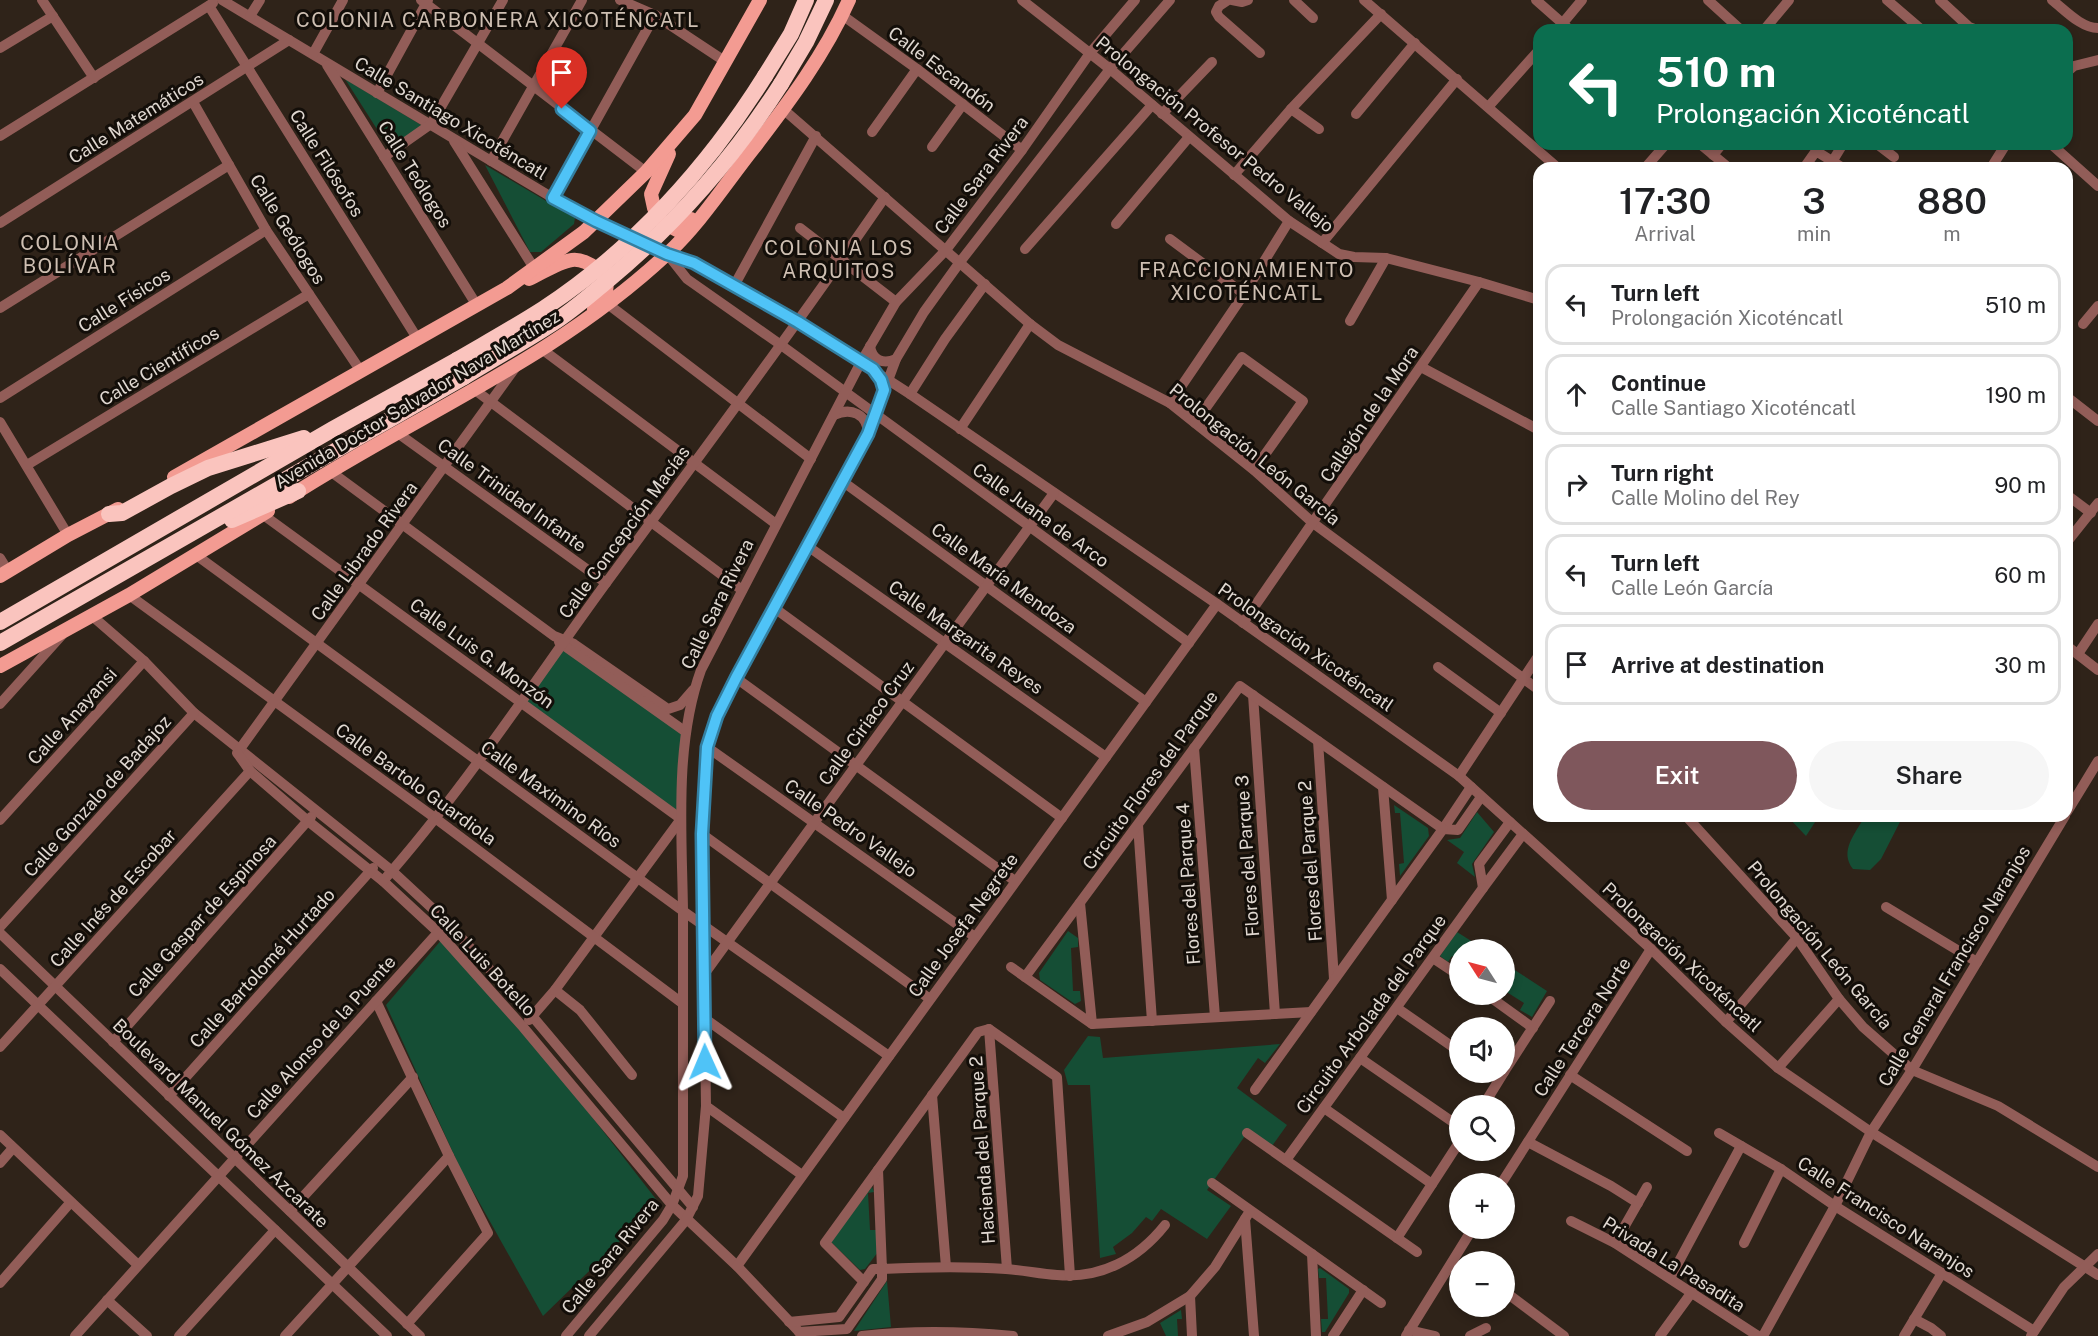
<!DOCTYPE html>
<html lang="en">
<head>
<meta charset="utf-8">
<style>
  :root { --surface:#fff; --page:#f6f6f6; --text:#202124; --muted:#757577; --line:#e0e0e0; --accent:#7f575c }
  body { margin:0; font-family:"Public Sans",sans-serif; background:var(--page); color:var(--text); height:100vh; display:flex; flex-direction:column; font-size:22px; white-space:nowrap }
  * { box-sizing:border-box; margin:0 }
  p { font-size:20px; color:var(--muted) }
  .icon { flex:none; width:33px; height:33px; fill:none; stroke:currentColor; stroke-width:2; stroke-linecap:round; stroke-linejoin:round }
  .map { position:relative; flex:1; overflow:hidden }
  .sheet { position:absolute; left:1533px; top:162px; width:540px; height:660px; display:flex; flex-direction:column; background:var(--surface); border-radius:18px; box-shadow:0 3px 9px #0003 }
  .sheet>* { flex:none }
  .hud { position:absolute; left:1533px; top:24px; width:540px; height:126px; border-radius:18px; box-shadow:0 3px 9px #0003; background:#0b6e4f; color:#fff; overflow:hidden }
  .needle { width:39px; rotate:306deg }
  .controls { position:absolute; left:1449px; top:939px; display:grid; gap:12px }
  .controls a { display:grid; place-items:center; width:66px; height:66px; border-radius:50%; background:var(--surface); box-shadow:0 3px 9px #0003; font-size:30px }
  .pin { position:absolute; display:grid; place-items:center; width:51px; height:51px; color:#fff; margin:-62px -26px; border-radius:50% 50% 50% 0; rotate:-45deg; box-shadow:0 0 6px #0007 }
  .pin .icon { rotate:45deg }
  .me { position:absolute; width:66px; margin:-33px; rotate:359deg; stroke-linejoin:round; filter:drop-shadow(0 0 4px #0008) }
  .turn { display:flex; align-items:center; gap:21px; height:126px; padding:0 24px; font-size:27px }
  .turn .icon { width:78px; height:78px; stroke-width:2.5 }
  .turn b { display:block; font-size:42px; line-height:51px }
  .eta { display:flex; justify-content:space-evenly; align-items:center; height:102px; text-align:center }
  .eta b { font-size:36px; font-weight:600; line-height:42px }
  .cta { display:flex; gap:12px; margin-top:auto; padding:12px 24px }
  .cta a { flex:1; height:69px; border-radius:36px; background:var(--accent); color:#fff; font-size:24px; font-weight:600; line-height:69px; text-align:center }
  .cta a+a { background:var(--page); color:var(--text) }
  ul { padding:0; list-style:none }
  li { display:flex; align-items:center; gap:18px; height:81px; margin:0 12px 9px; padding:0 12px; border:3px solid var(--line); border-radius:18px }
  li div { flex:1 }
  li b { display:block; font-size:22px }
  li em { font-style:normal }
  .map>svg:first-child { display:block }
</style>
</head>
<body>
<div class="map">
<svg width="2098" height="1336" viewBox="0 0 2098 1336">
  <rect width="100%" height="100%" fill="#2f2319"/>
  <!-- green -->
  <g fill="#154e35">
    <polygon points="345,79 423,126 389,148"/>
    <polygon points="485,165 575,218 574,224 541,252 530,252"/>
    <polygon points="562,646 683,733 680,815 522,701"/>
    <polygon points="1394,805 1428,828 1429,836 1400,876 1399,864 1404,863 1400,813 1395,813"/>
    <polygon points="1477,812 1494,832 1472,864 1475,877 1457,863 1464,852 1447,840 1460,838"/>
    <polygon points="1787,816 1819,816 1806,836"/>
    <path d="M1865,816H1903L1881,859L1870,870L1853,869C1839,851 1855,834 1865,816Z"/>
    <polygon points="1068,931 1078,938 1078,947 1071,948 1073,991 1080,991 1081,1001 1075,1004 1040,980 1039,973"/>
    <polygon points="1457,932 1484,949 1460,950 1459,961 1452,956 1448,962 1440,956"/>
    <polygon points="443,938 523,1028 659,1203 543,1316 460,1168 386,1005"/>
    <polygon points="1504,963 1547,991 1532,1017 1520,1010 1524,1003 1505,991"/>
    <polygon points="1088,1036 1100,1037 1103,1058 1280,1044 1265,1063 1258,1058 1237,1088 1287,1125 1272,1146 1247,1133 1207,1190 1231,1206 1207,1239 1161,1209 1152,1221 1146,1217 1132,1233 1113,1247 1116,1254 1100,1258 1090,1085 1068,1085 1064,1070"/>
    <polygon points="872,1187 874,1192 868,1193 870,1230 876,1230 878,1252 865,1269 860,1270 831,1242"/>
    <polygon points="1320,1268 1349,1289 1349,1293 1325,1332 1322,1332 1321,1319 1328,1319 1326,1278 1319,1278 1318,1269"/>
    <polygon points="887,1281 891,1327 854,1331"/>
    <polygon points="1181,1310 1182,1319 1177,1319 1178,1336 1166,1336 1160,1323"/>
  </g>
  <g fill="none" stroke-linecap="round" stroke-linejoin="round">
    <!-- minor -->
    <g stroke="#925d58" stroke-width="10">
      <polyline points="42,0 94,78"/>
      <polyline points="222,0 553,198 596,221 667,254 694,263 798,322 910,394 1217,604 1459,776 1651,949 1726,1022 1778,1068 1871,1132 2098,1275"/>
      <polyline points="421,0 646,172"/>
      <polyline points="620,0 655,15 726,62"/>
      <polyline points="1022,0 1110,69 1289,221 1339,254 1354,257 1386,258 1479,282 1539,300"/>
      <polyline points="1228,0 1219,6 1216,12 1219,17 1260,53"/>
      <polyline points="1232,0 1242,2 1248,0"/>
      <polyline points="1294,0 1313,18"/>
      <polyline points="1364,0 1558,168"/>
      <polyline points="1536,0 1570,30"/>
      <polyline points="1708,0 1741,30"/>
      <polyline points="1887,0 1922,30"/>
      <polyline points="1940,0 1969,27 1977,30"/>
      <path d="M2052,0C2065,10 2081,28 2098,28"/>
      <polyline points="209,6 417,338"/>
      <polyline points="842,15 917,69 1022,150"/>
      <polyline points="250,16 260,0"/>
      <polyline points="1557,30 1582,0"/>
      <polyline points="1764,30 1789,0"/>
      <polyline points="0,48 53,16"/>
      <polyline points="313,54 343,0"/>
      <polyline points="327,65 476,304"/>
      <polyline points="2067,72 2074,66 2098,60"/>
      <polyline points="377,93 428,0"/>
      <polyline points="193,102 266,230 360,370"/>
      <polyline points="1489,106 1539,50"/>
      <polyline points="783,109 1030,324 1058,345 1170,403 1254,470 1313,523 1539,690"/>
      <polyline points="1291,109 1319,129"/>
      <polyline points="1162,114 1212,62"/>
      <polyline points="1356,114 1415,43"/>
      <polyline points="872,132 917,69"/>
      <polyline points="0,136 213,3"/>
      <polyline points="454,141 534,268"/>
      <polyline points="1700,144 1729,168"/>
      <polyline points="1877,144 1894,157"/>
      <polyline points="2051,144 2098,186"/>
      <polyline points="932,147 963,104"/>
      <polyline points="1713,155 1722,144"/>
      <polyline points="384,157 431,124 503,0"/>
      <polyline points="491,161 582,0"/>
      <polyline points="1832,162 1843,144"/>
      <polyline points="1645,168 1666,144"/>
      <polyline points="1804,168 1816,151 1843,168"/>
      <polyline points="1991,168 2006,144"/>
      <polyline points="1234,175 1291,109 1381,14"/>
      <polyline points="553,198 655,15"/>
      <polyline points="0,223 289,40"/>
      <polyline points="1116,224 1189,137"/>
      <polyline points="800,228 896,302"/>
      <polyline points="1170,239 1244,294"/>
      <polyline points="1322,243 1457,79"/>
      <polyline points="1025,249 1152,105"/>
      <polyline points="668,255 687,279 781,345 1189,643"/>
      <polyline points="734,286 816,136"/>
      <polyline points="609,305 811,459"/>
      <polyline points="0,308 229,165"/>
      <polyline points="1350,321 1386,258"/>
      <polyline points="2083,324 2098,306"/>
      <path d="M870,346C872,360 883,365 896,359"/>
      <polyline points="543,350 776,524"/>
      <polyline points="1421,367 1539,430"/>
      <polyline points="475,390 742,590"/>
      <polyline points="910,394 945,339 985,284"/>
      <polyline points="2067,397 2098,421"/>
      <polyline points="0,398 266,230"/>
      <polyline points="1170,403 1244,294 1289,221"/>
      <path d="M834,415C851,407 867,414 868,433"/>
      <polyline points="0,422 68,535"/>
      <polyline points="1195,423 1242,357 1303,401 1254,470"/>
      <polyline points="960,429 1030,324"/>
      <polyline points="399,434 606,583"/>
      <polyline points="27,465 309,294"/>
      <polyline points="330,471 554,636 574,644 668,709 680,705 693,690"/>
      <polyline points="842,481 1146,702"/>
      <polyline points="2067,495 2091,513"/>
      <polyline points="262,514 681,819 555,990 529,1020"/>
      <polyline points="2067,542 2098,503"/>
      <polyline points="806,545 1106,757"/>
      <polyline points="196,555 683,911 889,1056"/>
      <polyline points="0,558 8,571"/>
      <polyline points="129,595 435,818 682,1003"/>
      <polyline points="773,607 1062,818"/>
      <polyline points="91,615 144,661 194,713 392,871 447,922 533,1017 693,1207"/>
      <polyline points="1243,623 1479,282"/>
      <polyline points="559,642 686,732"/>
      <polyline points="2067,646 2098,670"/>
      <polyline points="2078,654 2098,624"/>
      <polyline points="1438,667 1501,713"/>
      <polyline points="736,678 1015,881"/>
      <polyline points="1253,695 1275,1014"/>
      <polyline points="0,704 62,635"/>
      <polyline points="1318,741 1334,979"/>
      <polyline points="707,747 975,937"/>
      <polyline points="1194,748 1215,1017"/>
      <polyline points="237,753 515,368"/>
      <polyline points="238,754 250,771 308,821 383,881 438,932 523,1027 672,1205 737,1266 803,1336"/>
      <polyline points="1459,776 1539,655"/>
      <polyline points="1383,787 1392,900"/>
      <polyline points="1471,787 1443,829 1458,830 1481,797"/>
      <polyline points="2067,812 2098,761"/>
      <polyline points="1686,816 1797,938 1839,999 1863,1027 1912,1070 1998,1106 2098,1167"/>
      <polyline points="0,820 144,661"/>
      <polyline points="1510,822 1479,864 1483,888 1523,834"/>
      <polyline points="1138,825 1152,1021"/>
      <polyline points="702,834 930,999"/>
      <path d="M383,881C465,788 533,683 606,583C700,455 795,328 885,197"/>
      <polyline points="1080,903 1092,1024"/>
      <polyline points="1886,907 1977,962"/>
      <polyline points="0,927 194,713"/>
      <polyline points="0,933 420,1336"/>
      <polyline points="1433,958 1460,976"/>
      <polyline points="1011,967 1092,1024 1311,1012"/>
      <polyline points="0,969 387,1336"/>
      <polyline points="705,973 1054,493"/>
      <polyline points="1025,977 1240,686 1443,829 1255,1090"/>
      <polyline points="555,990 580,1010 632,1075"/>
      <polyline points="1486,994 1533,1028"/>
      <polyline points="376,1001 449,1156 488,1233 407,1324"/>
      <polyline points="1397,1008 1460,1052"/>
      <polyline points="704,1018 844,1118"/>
      <polyline points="1726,1022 1797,938"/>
      <polyline points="989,1029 1007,1269"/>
      <polyline points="113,1042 311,817"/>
      <polyline points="0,1047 250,771"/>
      <polyline points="1360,1058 1460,1127"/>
      <polyline points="1778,1068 1839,999"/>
      <polyline points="1504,1072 1550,1001"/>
      <polyline points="1570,1075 1687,1151"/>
      <polyline points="932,1095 946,1267"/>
      <polyline points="169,1096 373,868"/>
      <polyline points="706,1106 802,1175"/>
      <polyline points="1483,1106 1504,1072"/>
      <polyline points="1324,1108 1432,1184"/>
      <polyline points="1247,1133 1417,1252"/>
      <polyline points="1719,1133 1781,1169 1835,1206 2034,1331"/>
      <polyline points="0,1135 138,1265"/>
      <polyline points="1528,1142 1611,1186 1638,1203"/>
      <polyline points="1286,1160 1483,888"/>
      <polyline points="0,1163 13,1148"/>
      <path d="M878,1170L882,1269C923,1267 965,1266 1006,1269C1023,1270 1040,1274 1057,1275C1101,1279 1138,1259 1165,1225"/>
      <polyline points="1212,1183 1381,1303"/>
      <polyline points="1501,1184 1651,949"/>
      <polyline points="290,1211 413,1077"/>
      <polyline points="1245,1219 1254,1336"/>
      <polyline points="1571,1221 1615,1243 1758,1336"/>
      <polyline points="1397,1238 1460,1141"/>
      <polyline points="1615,1243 1647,1187"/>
      <polyline points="1744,1243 1781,1169"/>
      <polyline points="1312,1254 1316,1336"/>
      <polyline points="737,1266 1217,604"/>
      <polyline points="1670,1278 1741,1146"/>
      <polyline points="864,1282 825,1243 978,1032 989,1029 1057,1077 1070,1276"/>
      <polyline points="0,1283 70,1203"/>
      <polyline points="1504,1291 1564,1336"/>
      <polyline points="1190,1296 1192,1336"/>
      <polyline points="107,1300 147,1336"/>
      <polyline points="1914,1319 1931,1328 1941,1336"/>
      <polyline points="789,1322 839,1317 873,1269 882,1269 882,1279 847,1329 799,1332"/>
      <polyline points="1409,1330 1435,1336"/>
      <polyline points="75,1336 441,929"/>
      <polyline points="179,1336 275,1230"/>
      <polyline points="285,1336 449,1156"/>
      <path d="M566,1336L663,1220L672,1205L683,1176C683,1088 683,999 683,911C682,833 674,745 701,670L861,362L896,302L946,250L1022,150L1090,53L1135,0"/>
      <polyline points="589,1336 686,1220 698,1196 706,1106 702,834 707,747 717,716 773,607 868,434 896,359 924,312 960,262 1110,69 1170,0"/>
      <path d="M862,1336C912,1330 963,1331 1013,1336"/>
      <polyline points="1108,1336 1147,1322 1190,1296 1215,1267 1250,1211"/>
      <polyline points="1333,1336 1363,1290"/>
      <polyline points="1406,1336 1473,1228"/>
      <polyline points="1470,1336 1486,1328"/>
      <polyline points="1660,1336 1692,1292"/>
      <polyline points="1763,1336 1835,1206 1871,1132 1912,1070 2065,816"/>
      <polyline points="1904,1336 1942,1273"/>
      <polyline points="2031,1336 2064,1287 2098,1254"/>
    </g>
    <!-- major -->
    <g stroke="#f39b92" stroke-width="14">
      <polyline points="669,154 651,194 654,208 662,222 677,230 681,229 691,219"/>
      <path d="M529,279C542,273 558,262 572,260C588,258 613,276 605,294C603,299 597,305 594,309"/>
      <polyline points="174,477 507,288 584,232 646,172 695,115 760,0"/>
      <path d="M289,497C416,415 555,359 667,254C699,225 726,183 753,149C789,102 825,54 849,0"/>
      <polyline points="0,576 68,535 118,509"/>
      <polyline points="0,666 129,595 268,511"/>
    </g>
    <!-- highway -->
    <g stroke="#fac4be" stroke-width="16">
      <polyline points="765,76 791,34 806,0"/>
      <polyline points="781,84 806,42 826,0"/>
      <polyline points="109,514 122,513 171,486 208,468 304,438"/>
      <polyline points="232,520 298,491"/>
      <polyline points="0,622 333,429 457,360"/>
      <polyline points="0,643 464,377"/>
    </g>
    <!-- highway-bridge -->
    <g stroke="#fac4be" stroke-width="16">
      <path d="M457,360C486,343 515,327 543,309C633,250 708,167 765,76"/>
      <path d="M464,377C493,359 524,342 553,323C572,311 590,295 607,281C676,224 733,159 781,84"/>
    </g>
  </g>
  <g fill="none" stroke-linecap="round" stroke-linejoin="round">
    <defs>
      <polyline id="route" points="562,109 590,131 553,198 596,221 667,254 694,263 798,322 873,369 881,380 884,390 868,434 736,678 717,716 707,747 702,834 705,1062"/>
    </defs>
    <!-- route casing -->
    <use href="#route" stroke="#337fa1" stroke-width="15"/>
    <!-- route -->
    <use href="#route" stroke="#4fc3f7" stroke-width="10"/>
  </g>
  <g text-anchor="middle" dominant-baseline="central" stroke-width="6" stroke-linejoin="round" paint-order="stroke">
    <!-- street labels -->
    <g font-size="18" fill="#e0d8d1" stroke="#130e09">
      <text transform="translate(942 69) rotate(37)">Calle Escandón</text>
      <text transform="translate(136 118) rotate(-32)">Calle Matemáticos</text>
      <text transform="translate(451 118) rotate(31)">Calle Santiago Xicoténcatl</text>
      <text transform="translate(1215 134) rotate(39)">Prolongación Profesor Pedro Vallejo</text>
      <text transform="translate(327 163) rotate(58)">Calle Filósofos</text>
      <text transform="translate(415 174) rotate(58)">Calle Teólogos</text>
      <text transform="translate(981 175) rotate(-53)">Calle Sara Rivera</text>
      <text transform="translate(288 229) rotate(58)">Calle Geólogos</text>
      <text transform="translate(124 300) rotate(-32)">Calle Físicos</text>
      <text transform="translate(159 366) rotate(-31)">Calle Científicos</text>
      <text transform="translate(417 399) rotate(-31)">Avenida Doctor Salvador Nava Martínez</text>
      <text transform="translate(1369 414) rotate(-56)">Callejón de la Mora</text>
      <text transform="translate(1255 454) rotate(39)">Prolongación León García</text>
      <text transform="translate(512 495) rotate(36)">Calle Trinidad Infante</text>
      <text transform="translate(1041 515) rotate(36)">Calle Juana de Arco</text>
      <text transform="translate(624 532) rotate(-54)">Calle Concepción Macías</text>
      <text transform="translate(364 551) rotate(-54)">Calle Librado Rivera</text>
      <text transform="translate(1004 578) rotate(36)">Calle María Mendoza</text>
      <text transform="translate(717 604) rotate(-64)">Calle Sara Rivera</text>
      <text transform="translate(966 637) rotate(35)">Calle Margarita Reyes</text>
      <text transform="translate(1306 647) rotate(35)">Prolongación Xicoténcatl</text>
      <text transform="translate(482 653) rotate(36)">Calle Luis G. Monzón</text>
      <text transform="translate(72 716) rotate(-48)">Calle Anayansi</text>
      <text transform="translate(866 723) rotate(-54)">Calle Ciriaco Cruz</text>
      <text transform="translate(1150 780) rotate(-54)">Circuito Flores del Parque</text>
      <text transform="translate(416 784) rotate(36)">Calle Bartolo Guardiola</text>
      <text transform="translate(551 794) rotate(36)">Calle Maximino Ríos</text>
      <text transform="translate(97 796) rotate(-48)">Calle Gonzalo de Badajoz</text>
      <text transform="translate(851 828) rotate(35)">Calle Pedro Vallejo</text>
      <text transform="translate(1247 856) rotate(-94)">Flores del Parque 3</text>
      <text transform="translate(1310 861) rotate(-94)">Flores del Parque 2</text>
      <text transform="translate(1188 884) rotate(-94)">Flores del Parque 4</text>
      <text transform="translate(113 898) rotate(-48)">Calle Inés de Escobar</text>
      <text transform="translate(202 916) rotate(-48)">Calle Gaspar de Espinosa</text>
      <text transform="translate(963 925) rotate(-54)">Calle Josefa Negrete</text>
      <text transform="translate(1820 945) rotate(50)">Prolongación León García</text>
      <text transform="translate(1682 957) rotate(43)">Prolongación Xicoténcatl</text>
      <text transform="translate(483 960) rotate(47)">Calle Luis Botello</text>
      <text transform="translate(1954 966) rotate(-59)">Calle General Francisco Naranjos</text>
      <text transform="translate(262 968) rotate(-48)">Calle Bartolomé Hurtado</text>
      <text transform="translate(1371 1014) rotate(-54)">Circuito Arbolada del Parque</text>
      <text transform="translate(1582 1027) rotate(-57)">Calle Tercera Norte</text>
      <text transform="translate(321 1037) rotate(-48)">Calle Alonso de la Puente</text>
      <text transform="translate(221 1123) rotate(44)">Boulevard Manuel Gómez Azcarate</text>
      <text transform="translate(982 1150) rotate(-94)">Hacienda del Parque 2</text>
      <text transform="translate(1886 1217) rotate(33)">Calle Francisco Naranjos</text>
      <text transform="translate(610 1256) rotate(-51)">Calle Sara Rivera</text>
      <text transform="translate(1674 1264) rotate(32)">Privada La Pasadita</text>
    </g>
    <!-- neighbourhood labels -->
    <g font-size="20" letter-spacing="1.5" fill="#cebfb2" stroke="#130e09">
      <text x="498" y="20">COLONIA CARBONERA XICOTÉNCATL</text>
      <text x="70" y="243">COLONIA<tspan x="70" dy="23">BOLÍVAR</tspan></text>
      <text x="839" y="248">COLONIA LOS<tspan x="839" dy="23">ARQUITOS</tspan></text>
      <text x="1247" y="270">FRACCIONAMIENTO<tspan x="1247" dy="23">XICOTÉNCATL</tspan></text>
    </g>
  </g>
</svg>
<div class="controls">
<a><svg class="needle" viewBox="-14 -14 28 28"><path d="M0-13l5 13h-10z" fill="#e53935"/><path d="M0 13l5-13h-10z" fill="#757577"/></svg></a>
<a><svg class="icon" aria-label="sound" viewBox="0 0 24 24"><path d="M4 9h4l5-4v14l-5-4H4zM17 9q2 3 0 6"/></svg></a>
<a><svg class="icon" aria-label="search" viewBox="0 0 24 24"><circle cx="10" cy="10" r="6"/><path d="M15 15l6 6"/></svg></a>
<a>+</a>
<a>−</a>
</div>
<div class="pin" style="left:562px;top:109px;background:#d93025"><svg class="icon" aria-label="arrive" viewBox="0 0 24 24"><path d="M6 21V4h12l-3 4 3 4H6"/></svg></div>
<svg class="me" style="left:705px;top:1062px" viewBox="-20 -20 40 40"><path d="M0-17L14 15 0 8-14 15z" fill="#4fc3f7" stroke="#fff" stroke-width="4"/></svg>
<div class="hud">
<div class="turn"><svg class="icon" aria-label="left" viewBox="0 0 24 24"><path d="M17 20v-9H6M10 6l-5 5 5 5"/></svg><div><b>510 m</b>Prolongación Xicoténcatl</div></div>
</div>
<section class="sheet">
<div class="eta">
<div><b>17:30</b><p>Arrival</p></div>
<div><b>3</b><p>min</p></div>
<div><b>880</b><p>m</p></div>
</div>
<ul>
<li><svg class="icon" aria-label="left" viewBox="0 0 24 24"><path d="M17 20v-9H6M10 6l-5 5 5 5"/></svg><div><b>Turn left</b><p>Prolongación Xicoténcatl</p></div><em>510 m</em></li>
<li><svg class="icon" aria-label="ahead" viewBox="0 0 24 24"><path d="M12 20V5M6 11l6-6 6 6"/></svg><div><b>Continue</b><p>Calle Santiago Xicoténcatl</p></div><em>190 m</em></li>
<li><svg class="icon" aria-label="right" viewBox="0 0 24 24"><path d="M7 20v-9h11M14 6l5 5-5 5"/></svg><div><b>Turn right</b><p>Calle Molino del Rey</p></div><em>90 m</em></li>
<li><svg class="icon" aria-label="left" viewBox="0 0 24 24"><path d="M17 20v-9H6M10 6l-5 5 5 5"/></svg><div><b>Turn left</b><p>Calle León García</p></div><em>60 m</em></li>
<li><svg class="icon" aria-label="arrive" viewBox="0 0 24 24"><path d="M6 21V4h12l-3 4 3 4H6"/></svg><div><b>Arrive at destination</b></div><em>30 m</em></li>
</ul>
<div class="cta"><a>Exit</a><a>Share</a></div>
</section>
</div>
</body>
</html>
